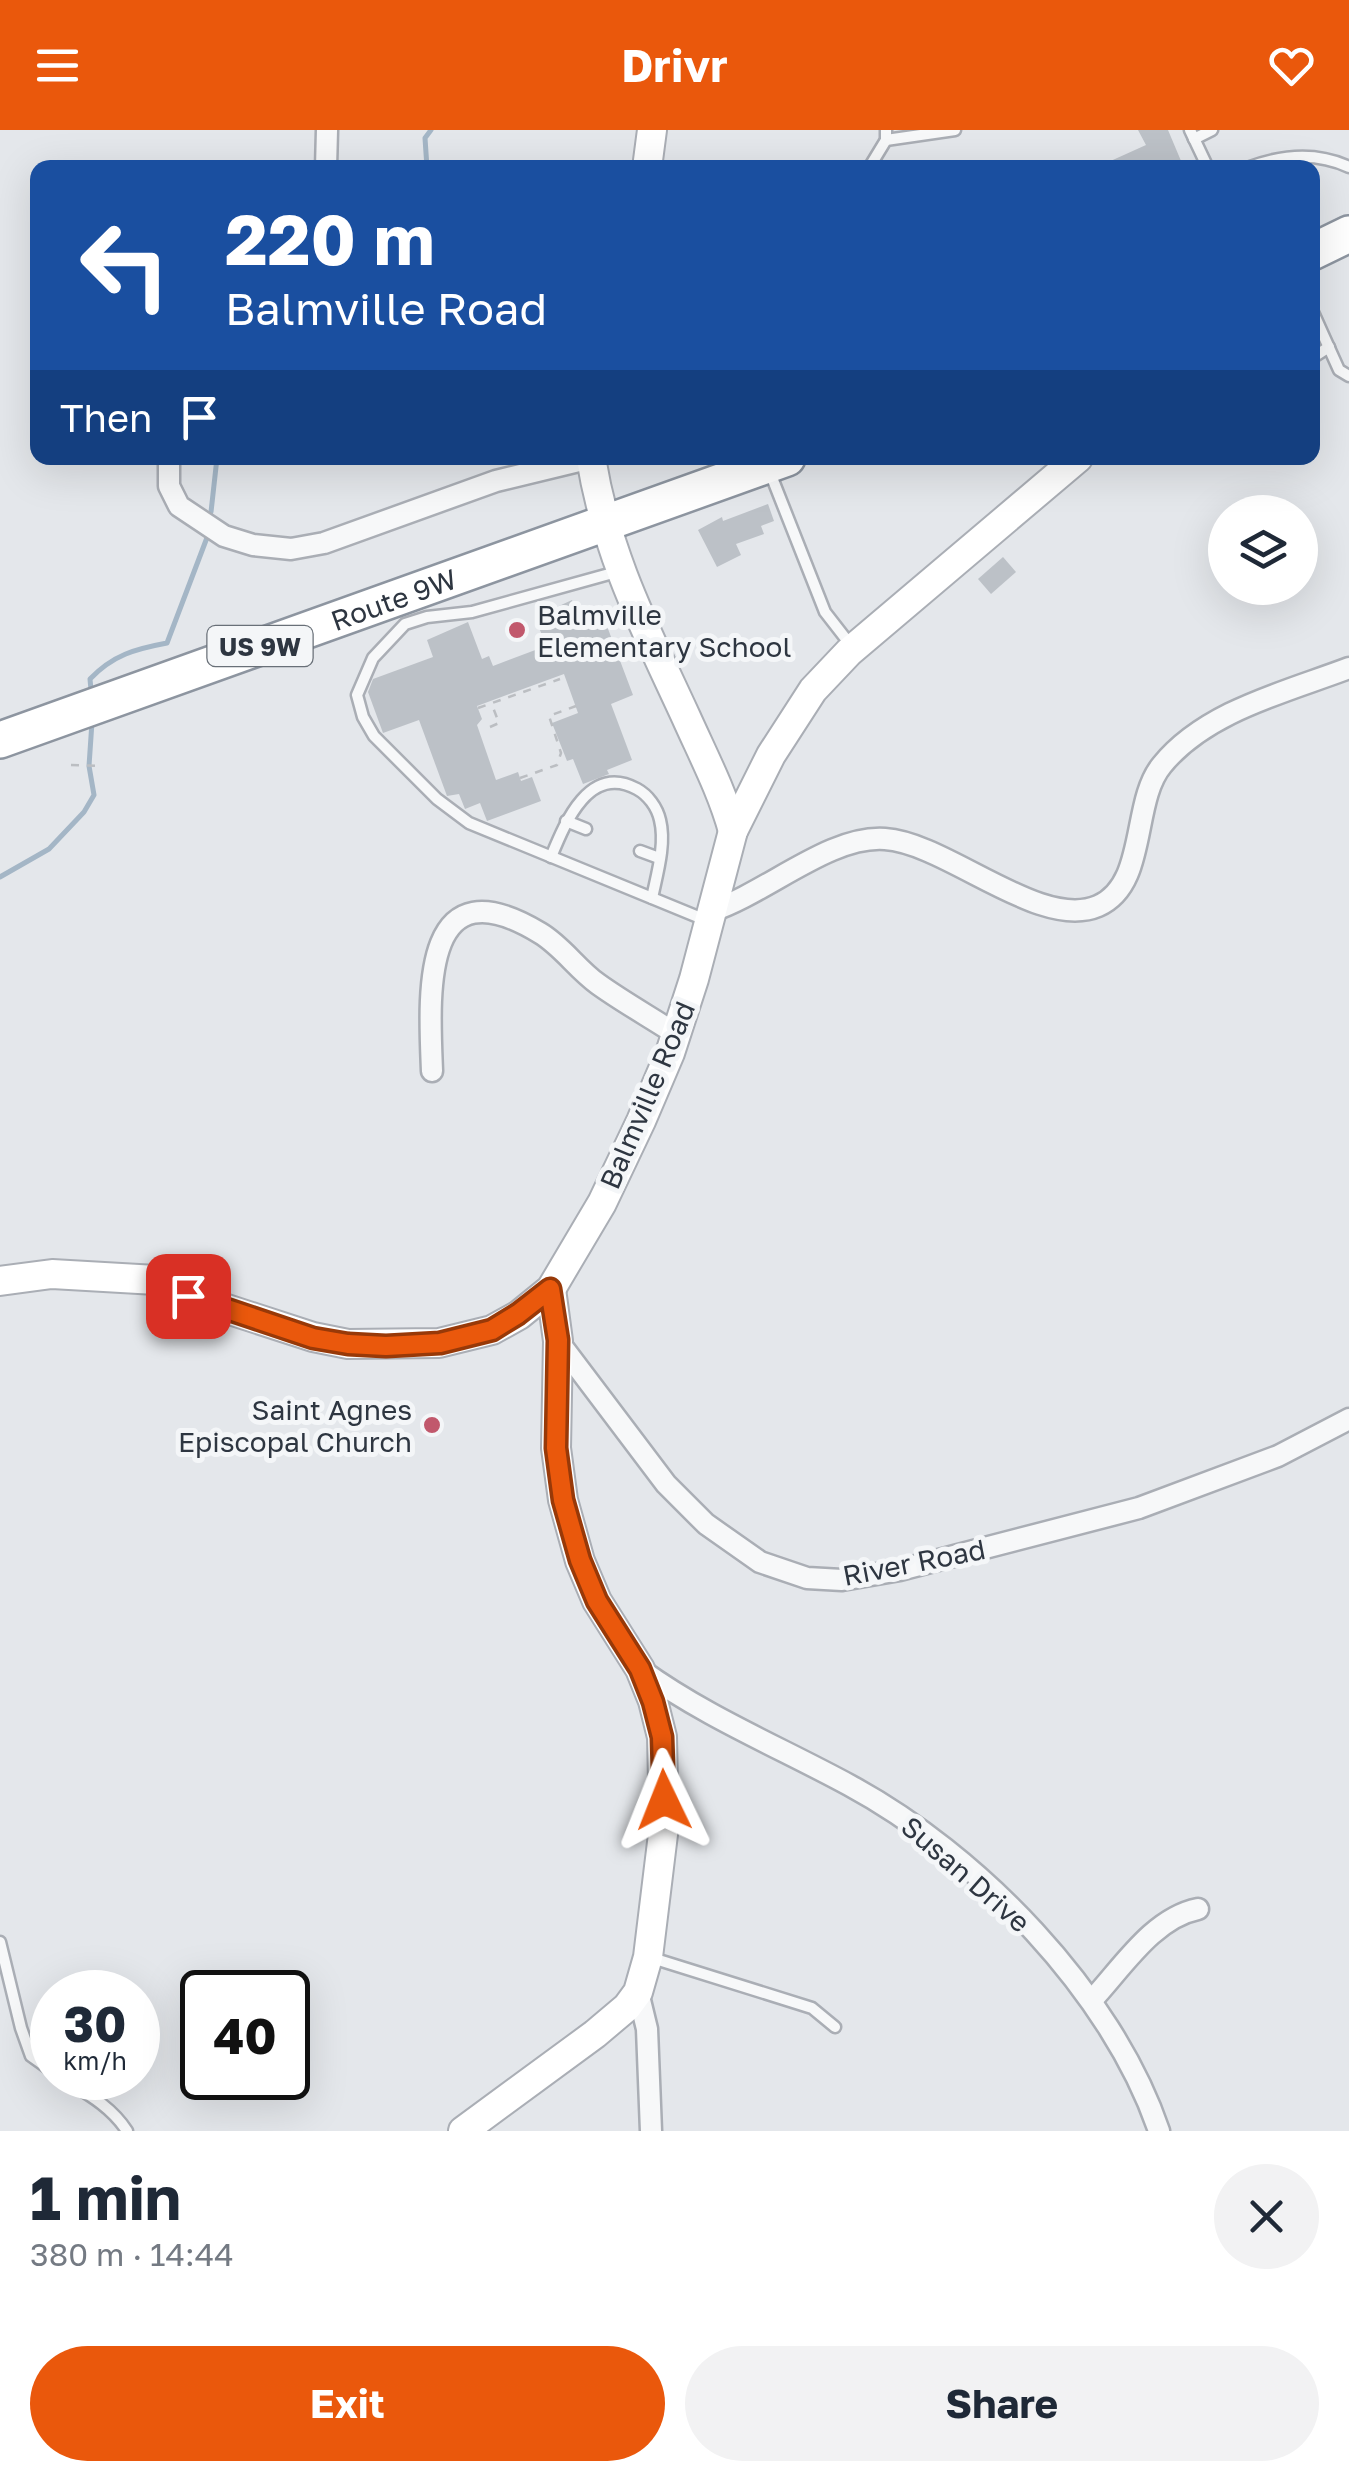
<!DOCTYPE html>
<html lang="en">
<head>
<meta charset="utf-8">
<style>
  :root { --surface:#fff; --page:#f2f2f3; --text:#1f2937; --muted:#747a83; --accent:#ea580c }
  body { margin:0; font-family:"Golos Text",sans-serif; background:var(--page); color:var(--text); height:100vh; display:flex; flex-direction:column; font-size:38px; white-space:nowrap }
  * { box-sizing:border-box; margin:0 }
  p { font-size:32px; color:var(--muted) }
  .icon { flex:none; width:55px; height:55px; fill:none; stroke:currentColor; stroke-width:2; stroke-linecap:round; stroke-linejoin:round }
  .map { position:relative; height:2001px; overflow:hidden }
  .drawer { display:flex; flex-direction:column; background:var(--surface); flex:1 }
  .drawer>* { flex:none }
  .banner { position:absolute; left:30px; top:30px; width:1290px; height:305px; border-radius:20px; box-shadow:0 10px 40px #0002; background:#1a4fa0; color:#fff; overflow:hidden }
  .controls { position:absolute; left:1208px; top:365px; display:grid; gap:20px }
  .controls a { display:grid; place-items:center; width:110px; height:110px; border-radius:50%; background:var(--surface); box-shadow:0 10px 40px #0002; font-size:50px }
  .speed { position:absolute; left:30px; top:1840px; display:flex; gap:20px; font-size:50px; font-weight:700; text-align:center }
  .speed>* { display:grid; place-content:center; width:130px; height:130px; border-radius:50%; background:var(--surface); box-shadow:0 10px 40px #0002; line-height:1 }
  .speed small { font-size:25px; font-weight:400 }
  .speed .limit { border:5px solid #111; border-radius:15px; background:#fff; color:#111 }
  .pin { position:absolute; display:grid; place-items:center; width:85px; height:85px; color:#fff; margin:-42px; border-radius:20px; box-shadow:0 5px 15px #0006 }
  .me { position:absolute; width:110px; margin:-55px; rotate:358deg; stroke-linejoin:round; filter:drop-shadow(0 0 8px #0008) }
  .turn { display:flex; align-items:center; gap:35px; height:210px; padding:0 30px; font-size:45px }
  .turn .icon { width:130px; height:130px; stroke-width:2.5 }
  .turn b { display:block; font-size:70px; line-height:85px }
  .then { display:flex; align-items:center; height:95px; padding:0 30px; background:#0003; gap:20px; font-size:38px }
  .round { display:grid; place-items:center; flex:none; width:105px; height:105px; border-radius:52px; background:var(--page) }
  .headline { display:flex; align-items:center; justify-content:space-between; height:170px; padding:0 30px }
  h1 { font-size:60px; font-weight:700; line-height:75px }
  .action { display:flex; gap:20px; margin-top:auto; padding:20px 30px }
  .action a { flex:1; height:115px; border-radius:60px; background:var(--accent); color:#fff; font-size:40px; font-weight:700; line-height:115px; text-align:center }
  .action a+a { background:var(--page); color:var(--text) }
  header { display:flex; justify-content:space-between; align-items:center; height:130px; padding:0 30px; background:var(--accent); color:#fff; font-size:45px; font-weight:700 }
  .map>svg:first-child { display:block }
</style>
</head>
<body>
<header><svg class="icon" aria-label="menu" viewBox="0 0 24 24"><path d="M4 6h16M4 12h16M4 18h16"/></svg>Drivr<svg class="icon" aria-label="heart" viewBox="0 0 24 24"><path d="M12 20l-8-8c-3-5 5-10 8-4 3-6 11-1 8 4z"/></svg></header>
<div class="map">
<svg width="1349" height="2001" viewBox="0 0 1349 2001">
  <rect width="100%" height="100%" fill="#e4e7eb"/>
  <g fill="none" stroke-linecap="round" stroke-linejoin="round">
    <!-- stream -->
    <g stroke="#a4b6c6" stroke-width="5">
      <polyline points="427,38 425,8 431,0"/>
      <polyline points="211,382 217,328"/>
      <path d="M91,560L90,549C113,525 135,519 167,513L208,405"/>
      <polyline points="0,747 49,719 84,682 94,665 89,636 92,592"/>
    </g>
  </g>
  <!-- building -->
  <g fill="#bcc1c7">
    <polygon points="1138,0 1168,0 1184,38 1095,38 1146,15"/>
    <polygon points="768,374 774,391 761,396 764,404 736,414 741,425 717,437 698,400 722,387 723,391"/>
    <polygon points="1003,427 1016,442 991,464 978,449"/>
    <polygon points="572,470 577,484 599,475 633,565 611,574 632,630 607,640 609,644 583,654 573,629 567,631 552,593 578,583 564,544 477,576 482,589 477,595 496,650 518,642 521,651 532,647 541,671 487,691 480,673 465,679 459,664 447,666 419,590 383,603 368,562 373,549 433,527 427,510 468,492 482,529 489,526 493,536 546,516 535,487"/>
  </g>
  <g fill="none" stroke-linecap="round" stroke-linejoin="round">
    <defs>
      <g id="lane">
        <polyline points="1190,0 1208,38"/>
        <polyline points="1194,9 1212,0"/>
        <polyline points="886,10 955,0"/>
        <polyline points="869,38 886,10 886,0"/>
        <path d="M1247,38C1281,25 1315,21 1349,37"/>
        <polyline points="1312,180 1339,240 1349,246"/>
        <polyline points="1312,228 1329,217"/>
        <polyline points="769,340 825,482 853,518"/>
        <polyline points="620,441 472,482 427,487 405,494 373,528 357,565 363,587 374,606 437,669 469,693 708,791"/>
        <polyline points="566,691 586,699"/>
        <polyline points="640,721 659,728"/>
        <path d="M551,727C565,693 589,633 637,659C648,665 657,677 660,690C666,714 657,744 652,768"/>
        <polyline points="0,1812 21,1898 31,1926 52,1941"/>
        <polyline points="649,1827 812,1878 835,1897"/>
        <path d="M62,1948C86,1963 111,1976 127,2001"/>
      </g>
      <g id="street">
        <polyline points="326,38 327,0"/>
        <polyline points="169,328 169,356 179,376 224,406 253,415 291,419 324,413 496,351 591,328"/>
        <path d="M712,781C768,762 830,705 885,709C947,713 1040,801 1098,776C1148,754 1131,672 1162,635C1206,581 1286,562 1349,538"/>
        <path d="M432,941C429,865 420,730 540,803C562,816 577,839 598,854C623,872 650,887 676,904"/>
        <polyline points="558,1211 666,1354 706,1394 760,1432 807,1448 842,1450 900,1440 1139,1378 1278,1326 1349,1289"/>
        <path d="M641,1540C706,1587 779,1617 849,1655C977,1724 1112,1862 1159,2001"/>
        <polyline points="638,1862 647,1899 651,2001"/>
        <path d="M1092,1870C1122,1838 1153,1788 1198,1779"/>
      </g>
      <g id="secondary">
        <polyline points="647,38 652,0"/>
        <path d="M591,328C607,426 645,498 686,587C703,625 722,661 733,701"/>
        <polyline points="0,1151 52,1144 156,1150 187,1166 313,1207 348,1214 439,1213 492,1200 519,1185 551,1159 602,1073 641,991 670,923 694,849 733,701 771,625 813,560 849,522 1078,328"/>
        <polyline points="463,2001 595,1904 627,1877 638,1862 648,1827 664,1696 662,1607 653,1571 640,1539 597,1471 580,1431 563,1370 556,1318 558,1211 551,1159"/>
      </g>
      <g id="highway">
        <polyline points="1312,122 1349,104"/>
        <path id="s1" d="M0,610L787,328"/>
      </g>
    </defs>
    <!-- lane casing -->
    <use href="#lane" stroke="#aaaeb5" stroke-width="15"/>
    <!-- street casing -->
    <use href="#street" stroke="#aaaeb5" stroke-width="25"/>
    <!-- secondary casing -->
    <use href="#secondary" stroke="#aaaeb5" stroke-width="32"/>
    <!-- highway casing -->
    <use href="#highway" stroke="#8d95a0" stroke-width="40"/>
    <!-- path -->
    <g stroke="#bbbec2" stroke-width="2.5" stroke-dasharray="8 8" stroke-linecap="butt">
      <polyline points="478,578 560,549"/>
      <polyline points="490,597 499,593 492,575"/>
      <polyline points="71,635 101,636"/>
      <polyline points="520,648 557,635 561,623 549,586 576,576"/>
    </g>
    <!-- lane -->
    <use href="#lane" stroke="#f7f8f9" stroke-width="10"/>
    <!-- street -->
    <use href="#street" stroke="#f7f8f9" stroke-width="20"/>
    <!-- secondary -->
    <use href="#secondary" stroke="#fff" stroke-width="28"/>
    <!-- highway -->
    <use href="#highway" stroke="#fff" stroke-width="35"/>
  </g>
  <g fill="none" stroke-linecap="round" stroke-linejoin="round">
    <defs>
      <polyline id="route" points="188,1166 313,1208 348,1214 386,1216 440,1213 492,1200 518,1184 550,1159 558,1210 556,1318 563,1370 580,1430 597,1471 640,1539 653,1572 662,1607 664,1670"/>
    </defs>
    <!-- route casing -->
    <use href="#route" stroke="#983908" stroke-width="25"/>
    <!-- route -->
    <use href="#route" stroke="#ea580c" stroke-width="18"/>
  </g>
  <!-- markers -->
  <g fill="#c1586c" stroke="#f4f6f8" stroke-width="4">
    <circle cx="517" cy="500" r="10"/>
    <circle cx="432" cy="1295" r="10"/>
  </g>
  <g text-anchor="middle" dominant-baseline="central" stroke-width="10" stroke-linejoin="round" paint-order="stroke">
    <!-- shield labels -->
    <rect fill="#f4f6f8" stroke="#697078" stroke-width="2.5" x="207.5" y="496" width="105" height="40" rx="8"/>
    <g font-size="25" font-weight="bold" fill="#2e3641">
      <text x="260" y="516">US 9W</text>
    </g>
    <!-- street labels -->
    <g font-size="28" fill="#2e3641" stroke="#f4f6f8">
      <text stroke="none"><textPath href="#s1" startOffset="418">Route 9W</textPath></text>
      <text transform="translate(647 965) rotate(-67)">Balmville Road</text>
      <text transform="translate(914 1432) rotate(-11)">River Road</text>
      <text transform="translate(966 1744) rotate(41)">Susan Drive</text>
    </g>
    <!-- poi labels -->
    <g font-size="28" fill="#2e3641" stroke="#f4f6f8" text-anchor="start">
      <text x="537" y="484">Balmville<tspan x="537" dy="32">Elementary School</tspan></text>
      <text x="412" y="1279" text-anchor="end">Saint Agnes<tspan x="412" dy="32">Episcopal Church</tspan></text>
    </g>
  </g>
</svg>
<div class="controls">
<a><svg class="icon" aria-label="layers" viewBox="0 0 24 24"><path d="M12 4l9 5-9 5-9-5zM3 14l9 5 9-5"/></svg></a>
</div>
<div class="speed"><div>30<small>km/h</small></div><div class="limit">40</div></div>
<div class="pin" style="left:188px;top:1166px;background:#d93025"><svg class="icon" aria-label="arrive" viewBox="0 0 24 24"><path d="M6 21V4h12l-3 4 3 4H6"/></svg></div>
<svg class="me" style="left:664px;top:1670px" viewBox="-20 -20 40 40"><path d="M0-17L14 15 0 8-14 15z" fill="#ea580c" stroke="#fff" stroke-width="4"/></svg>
<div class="banner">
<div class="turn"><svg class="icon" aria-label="left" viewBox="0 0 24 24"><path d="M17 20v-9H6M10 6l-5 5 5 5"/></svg><div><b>220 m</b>Balmville Road</div></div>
<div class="then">Then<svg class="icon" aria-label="arrive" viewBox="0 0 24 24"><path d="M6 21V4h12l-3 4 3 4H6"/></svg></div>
</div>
</div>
<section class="drawer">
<div class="headline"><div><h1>1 min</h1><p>380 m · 14:44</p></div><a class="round"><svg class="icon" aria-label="close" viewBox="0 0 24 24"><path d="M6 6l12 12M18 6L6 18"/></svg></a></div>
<div class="action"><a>Exit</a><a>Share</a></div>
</section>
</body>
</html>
